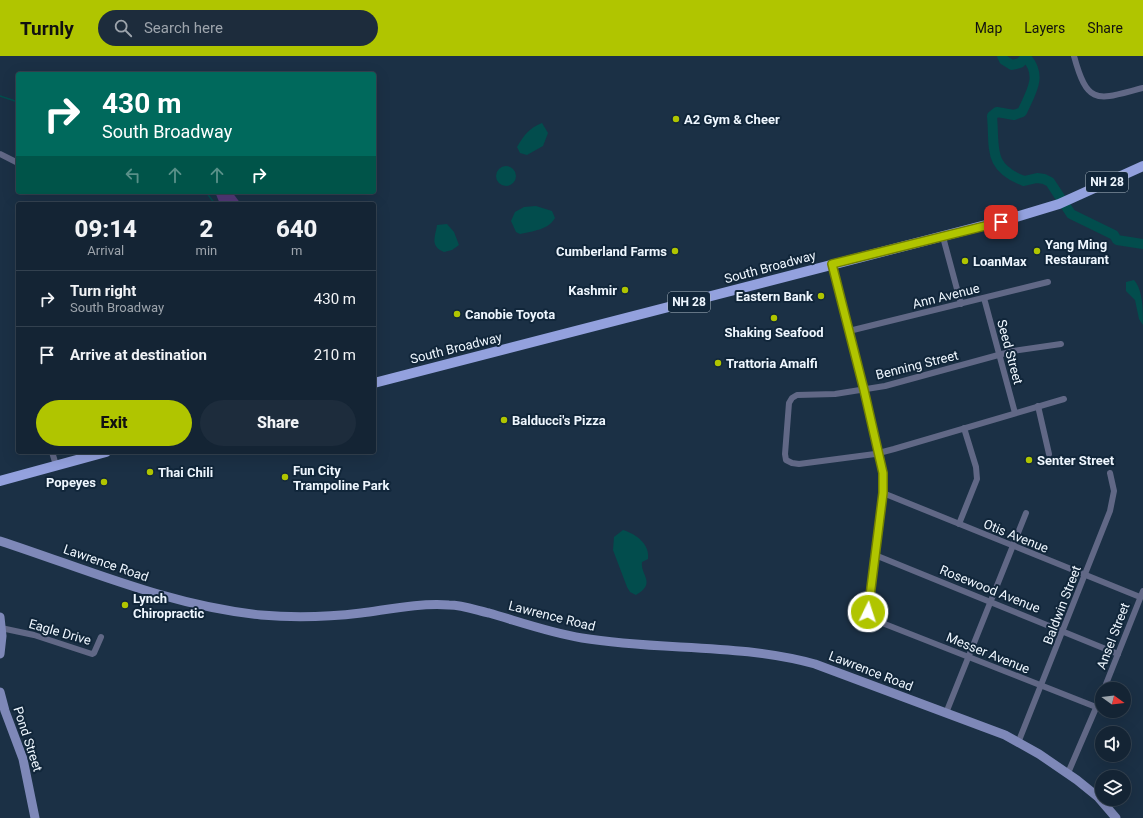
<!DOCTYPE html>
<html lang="en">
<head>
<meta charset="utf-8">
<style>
  :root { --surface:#142434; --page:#1d2c3c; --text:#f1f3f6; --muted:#9da4ac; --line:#33414f; --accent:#b0c500 }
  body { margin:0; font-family:Roboto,sans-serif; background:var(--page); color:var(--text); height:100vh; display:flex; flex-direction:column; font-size:15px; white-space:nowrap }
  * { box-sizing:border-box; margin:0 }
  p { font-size:13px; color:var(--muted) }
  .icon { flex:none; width:22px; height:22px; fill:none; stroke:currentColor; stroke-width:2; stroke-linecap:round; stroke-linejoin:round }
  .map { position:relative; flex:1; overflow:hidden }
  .sheet { position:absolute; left:16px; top:146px; width:360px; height:252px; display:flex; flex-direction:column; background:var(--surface); border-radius:4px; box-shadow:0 4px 16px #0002,0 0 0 1px var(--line) }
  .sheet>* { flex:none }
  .top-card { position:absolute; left:16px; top:16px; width:360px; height:122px; border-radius:4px; box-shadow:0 4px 16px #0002,0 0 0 1px var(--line); background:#00695c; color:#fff; overflow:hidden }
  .needle { width:26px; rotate:105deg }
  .tools { position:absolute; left:1095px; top:626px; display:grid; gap:8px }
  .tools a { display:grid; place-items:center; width:36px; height:36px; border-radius:50%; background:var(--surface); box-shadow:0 4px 16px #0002,0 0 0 1px var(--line); font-size:20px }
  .pin { position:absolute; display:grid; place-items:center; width:34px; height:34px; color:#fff; margin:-17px; border-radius:8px; box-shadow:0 2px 6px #0006 }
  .me { position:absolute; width:44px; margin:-22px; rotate:4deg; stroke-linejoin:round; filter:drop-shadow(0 0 3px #0008) }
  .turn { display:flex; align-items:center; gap:14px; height:84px; padding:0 20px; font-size:18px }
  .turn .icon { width:52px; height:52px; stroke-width:2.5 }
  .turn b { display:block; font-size:28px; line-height:34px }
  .lanes { display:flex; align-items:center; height:38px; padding:0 20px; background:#0003; justify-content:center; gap:20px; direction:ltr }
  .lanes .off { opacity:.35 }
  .eta { display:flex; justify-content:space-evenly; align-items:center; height:68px; text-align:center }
  .eta b { font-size:24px; font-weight:800; line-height:28px }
  .cta { display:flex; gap:8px; margin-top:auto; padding:8px 20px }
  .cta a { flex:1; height:46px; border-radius:24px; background:var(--accent); color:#111; font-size:16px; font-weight:800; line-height:46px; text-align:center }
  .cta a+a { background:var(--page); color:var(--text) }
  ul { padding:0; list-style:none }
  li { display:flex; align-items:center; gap:12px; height:56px; padding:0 20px; border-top:1px solid var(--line) }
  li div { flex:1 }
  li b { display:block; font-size:15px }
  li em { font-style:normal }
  header { display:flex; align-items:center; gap:24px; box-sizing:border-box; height:56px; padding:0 20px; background:var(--accent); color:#111 }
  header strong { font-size:19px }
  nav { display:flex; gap:22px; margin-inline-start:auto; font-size:14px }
  .search { width:280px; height:36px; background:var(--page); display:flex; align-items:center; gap:10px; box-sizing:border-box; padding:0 14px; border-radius:22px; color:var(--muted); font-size:15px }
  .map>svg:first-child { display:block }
</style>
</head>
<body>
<header>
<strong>Turnly</strong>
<div class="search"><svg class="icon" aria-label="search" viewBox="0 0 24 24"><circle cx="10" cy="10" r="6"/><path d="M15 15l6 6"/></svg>Search here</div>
<nav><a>Map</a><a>Layers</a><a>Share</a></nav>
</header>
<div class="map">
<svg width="1143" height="762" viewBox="0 0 1143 762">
  <rect width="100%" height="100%" fill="#1b3045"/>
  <!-- green -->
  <polygon fill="#533978" points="215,136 232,136 241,148 220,148"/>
  <!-- water -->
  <g fill="#024d4d">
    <path d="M542,67L548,77L543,90L527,99L520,97L517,91C524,79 529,72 542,67Z"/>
    <circle cx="506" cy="120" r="10"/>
    <path d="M536,150L552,155L555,162C548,174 533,175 520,178L516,176L511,165L515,156L524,151Z"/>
    <path d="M447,168L454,176L459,189L452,194L444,196C430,190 435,182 437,169Z"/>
    <path d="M1134,224C1143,234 1143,254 1143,269L1139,263L1135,244L1126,235V226Z"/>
    <path d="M623,474C636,478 650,488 648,503L642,506C640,519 657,527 636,539L630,536L627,531L613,494L614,481Z"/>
  </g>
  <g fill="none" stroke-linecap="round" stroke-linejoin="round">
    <!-- stream -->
    <g stroke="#024d4d" stroke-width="1.5">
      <polyline points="0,40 18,46"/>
      <polyline points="206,136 215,148"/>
      <polyline points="374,239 375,239"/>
    </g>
    <!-- river -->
    <path stroke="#024d4d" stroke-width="10" d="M1002,0L1004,4L1012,9L1020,7L1026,1C1043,20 1031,36 1022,56L1014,59L997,56L992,60C995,92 987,111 1024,125L1037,122L1044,123L1050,126L1071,158L1114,179L1117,184L1143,188"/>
    <!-- street -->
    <g stroke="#616886" stroke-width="6">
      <path d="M1074,0C1088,52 1099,43 1143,32"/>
      <polyline points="0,98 18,107"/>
      <polyline points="943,181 961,248"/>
      <polyline points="832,208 864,334 883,417 883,437 868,547 868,556 872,563 1096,651"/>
      <polyline points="984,242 1015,357"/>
      <polyline points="849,275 1048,226"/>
      <polyline points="1061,288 1013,295 885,330 835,338 797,339 792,342 789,347 785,398 786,404 792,407 799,408 875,398 894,393 1064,343"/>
      <polyline points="1038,350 1049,398"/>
      <polyline points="52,396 56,409"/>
      <polyline points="883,437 1140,541"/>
      <polyline points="959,468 977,423 976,411 964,372"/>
      <polyline points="875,499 1118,598"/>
      <polyline points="1,572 34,579 92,598 94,597 101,581"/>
      <polyline points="1104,633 1143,535"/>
      <polyline points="946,657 1026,457"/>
      <polyline points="1018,687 1110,455 1114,435 1110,417"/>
      <polyline points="1068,717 1102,638"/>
    </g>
    <!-- secondary -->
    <g stroke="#7e88b8" stroke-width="9">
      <path d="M0,485C86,513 170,550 261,559C294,562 328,561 361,557C391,553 419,547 449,549C462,549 476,554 489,557C520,566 551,577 582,582C660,595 739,587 815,608L1005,679L1039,698L1077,724L1098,741L1116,762"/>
      <polyline points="0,561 2,580 0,598"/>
      <polyline points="0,636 5,655 23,703 35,762"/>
    </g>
    <!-- primary -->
    <g stroke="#93a1de" stroke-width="10">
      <polyline points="374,327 1013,162 1059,148 1143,110"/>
      <polyline points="0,425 106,396"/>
    </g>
  </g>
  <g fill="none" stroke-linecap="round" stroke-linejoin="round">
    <defs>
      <polyline id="route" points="868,556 883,437 883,417 864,334 832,208 1001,166"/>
    </defs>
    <!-- route casing -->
    <use href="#route" stroke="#728000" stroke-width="10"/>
    <!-- route -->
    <use href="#route" stroke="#b0c500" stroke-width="7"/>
  </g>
  <!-- markers -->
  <g fill="#b0c500" stroke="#11263a" stroke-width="1.5">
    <circle cx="676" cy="63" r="4"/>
    <circle cx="675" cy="195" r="4"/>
    <circle cx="1037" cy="195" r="4"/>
    <circle cx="965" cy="205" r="4"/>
    <circle cx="625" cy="234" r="4"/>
    <circle cx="821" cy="240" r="4"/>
    <circle cx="457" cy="258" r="4"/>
    <circle cx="774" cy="262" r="4"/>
    <circle cx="718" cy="307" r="4"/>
    <circle cx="504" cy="364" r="4"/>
    <circle cx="1029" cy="404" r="4"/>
    <circle cx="150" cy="416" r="4"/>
    <circle cx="285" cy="421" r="4"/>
    <circle cx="104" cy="426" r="4"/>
    <circle cx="125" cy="549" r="4"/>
  </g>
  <g text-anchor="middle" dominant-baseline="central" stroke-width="4" stroke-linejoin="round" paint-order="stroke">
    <!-- shield labels -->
    <g fill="#11263a" stroke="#acb8c3" stroke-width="1">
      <rect x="1086" y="116" width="42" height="20" rx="3"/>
      <rect x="668" y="236" width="42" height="20" rx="3"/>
    </g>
    <g font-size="12" font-weight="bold" fill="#eef6fe">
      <text x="1107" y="126">NH 28</text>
      <text x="689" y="246">NH 28</text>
    </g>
    <!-- poi labels -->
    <g font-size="13" font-weight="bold" fill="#eef6fe" stroke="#11263a" text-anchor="start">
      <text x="684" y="63">A2 Gym &amp; Cheer</text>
      <text x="1045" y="188">Yang Ming<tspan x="1045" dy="15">Restaurant</tspan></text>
      <text x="667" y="195" text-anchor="end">Cumberland Farms</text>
      <text x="973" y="205">LoanMax</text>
      <text x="617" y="234" text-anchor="end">Kashmir</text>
      <text x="813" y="240" text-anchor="end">Eastern Bank</text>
      <text x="465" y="258">Canobie Toyota</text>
      <text x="774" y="276" text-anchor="middle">Shaking Seafood</text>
      <text x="726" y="307">Trattoria Amalfi</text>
      <text x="512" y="364">Balducci's Pizza</text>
      <text x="1037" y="404">Senter Street</text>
      <text x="293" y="414">Fun City<tspan x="293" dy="15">Trampoline Park</tspan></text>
      <text x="158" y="416">Thai Chili</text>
      <text x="96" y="426" text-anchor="end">Popeyes</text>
      <text x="133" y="542">Lynch<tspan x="133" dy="15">Chiropractic</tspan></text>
    </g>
    <!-- street labels -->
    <g font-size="13" fill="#eef6fe" stroke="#11263a">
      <text transform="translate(770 211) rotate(-15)">South Broadway</text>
      <text transform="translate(946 240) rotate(-14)">Ann Avenue</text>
      <text transform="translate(456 292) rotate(-14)">South Broadway</text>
      <text transform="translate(1010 296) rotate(75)">Seed Street</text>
      <text transform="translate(917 309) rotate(-14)">Benning Street</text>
      <text transform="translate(1016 480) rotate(22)">Otis Avenue</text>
      <text transform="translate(106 507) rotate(19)">Lawrence Road</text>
      <text transform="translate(990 533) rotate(22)">Rosewood Avenue</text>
      <text transform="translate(1062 549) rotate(-69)">Baldwin Street</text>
      <text transform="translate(552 560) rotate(14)">Lawrence Road</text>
      <text transform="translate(60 576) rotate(16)">Eagle Drive</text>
      <text transform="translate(1113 580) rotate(-69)">Ansel Street</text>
      <text transform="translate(988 597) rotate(22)">Messer Avenue</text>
      <text transform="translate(871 615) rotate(21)">Lawrence Road</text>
      <text transform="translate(28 683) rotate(72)">Pond Street</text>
    </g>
  </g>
</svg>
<div class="tools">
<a><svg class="needle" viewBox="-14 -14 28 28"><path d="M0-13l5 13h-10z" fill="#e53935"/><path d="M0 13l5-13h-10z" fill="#9da4ac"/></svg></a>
<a><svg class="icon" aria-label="sound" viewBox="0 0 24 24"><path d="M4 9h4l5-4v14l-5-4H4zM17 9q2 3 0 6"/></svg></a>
<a><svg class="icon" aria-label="layers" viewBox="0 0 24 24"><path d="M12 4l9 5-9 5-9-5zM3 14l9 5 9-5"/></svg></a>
</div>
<div class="pin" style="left:1001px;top:166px;background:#d93025"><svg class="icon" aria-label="arrive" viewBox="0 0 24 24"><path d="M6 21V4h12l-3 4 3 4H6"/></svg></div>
<svg class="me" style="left:868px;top:556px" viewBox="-20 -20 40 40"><circle r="17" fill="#b0c500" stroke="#fff" stroke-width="3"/><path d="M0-11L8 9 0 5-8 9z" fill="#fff"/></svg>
<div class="top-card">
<div class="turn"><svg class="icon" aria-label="right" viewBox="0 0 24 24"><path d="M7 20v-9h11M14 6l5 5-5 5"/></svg><div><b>430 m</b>South Broadway</div></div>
<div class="lanes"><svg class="icon off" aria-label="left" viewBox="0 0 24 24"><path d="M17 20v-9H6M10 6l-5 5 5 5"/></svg><svg class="icon off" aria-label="ahead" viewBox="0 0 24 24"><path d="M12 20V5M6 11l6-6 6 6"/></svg><svg class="icon off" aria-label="ahead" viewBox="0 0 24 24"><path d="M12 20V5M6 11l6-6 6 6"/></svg><svg class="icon" aria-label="right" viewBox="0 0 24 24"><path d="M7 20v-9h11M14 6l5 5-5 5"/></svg></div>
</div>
<section class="sheet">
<div class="eta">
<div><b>09:14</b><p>Arrival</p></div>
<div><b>2</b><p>min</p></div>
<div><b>640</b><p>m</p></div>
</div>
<ul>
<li><svg class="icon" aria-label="right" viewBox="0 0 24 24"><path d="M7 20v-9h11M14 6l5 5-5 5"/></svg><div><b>Turn right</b><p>South Broadway</p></div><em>430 m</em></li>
<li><svg class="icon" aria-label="arrive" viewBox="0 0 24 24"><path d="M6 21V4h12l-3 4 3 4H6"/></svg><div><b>Arrive at destination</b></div><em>210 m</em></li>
</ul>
<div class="cta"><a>Exit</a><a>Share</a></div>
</section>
</div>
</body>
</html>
